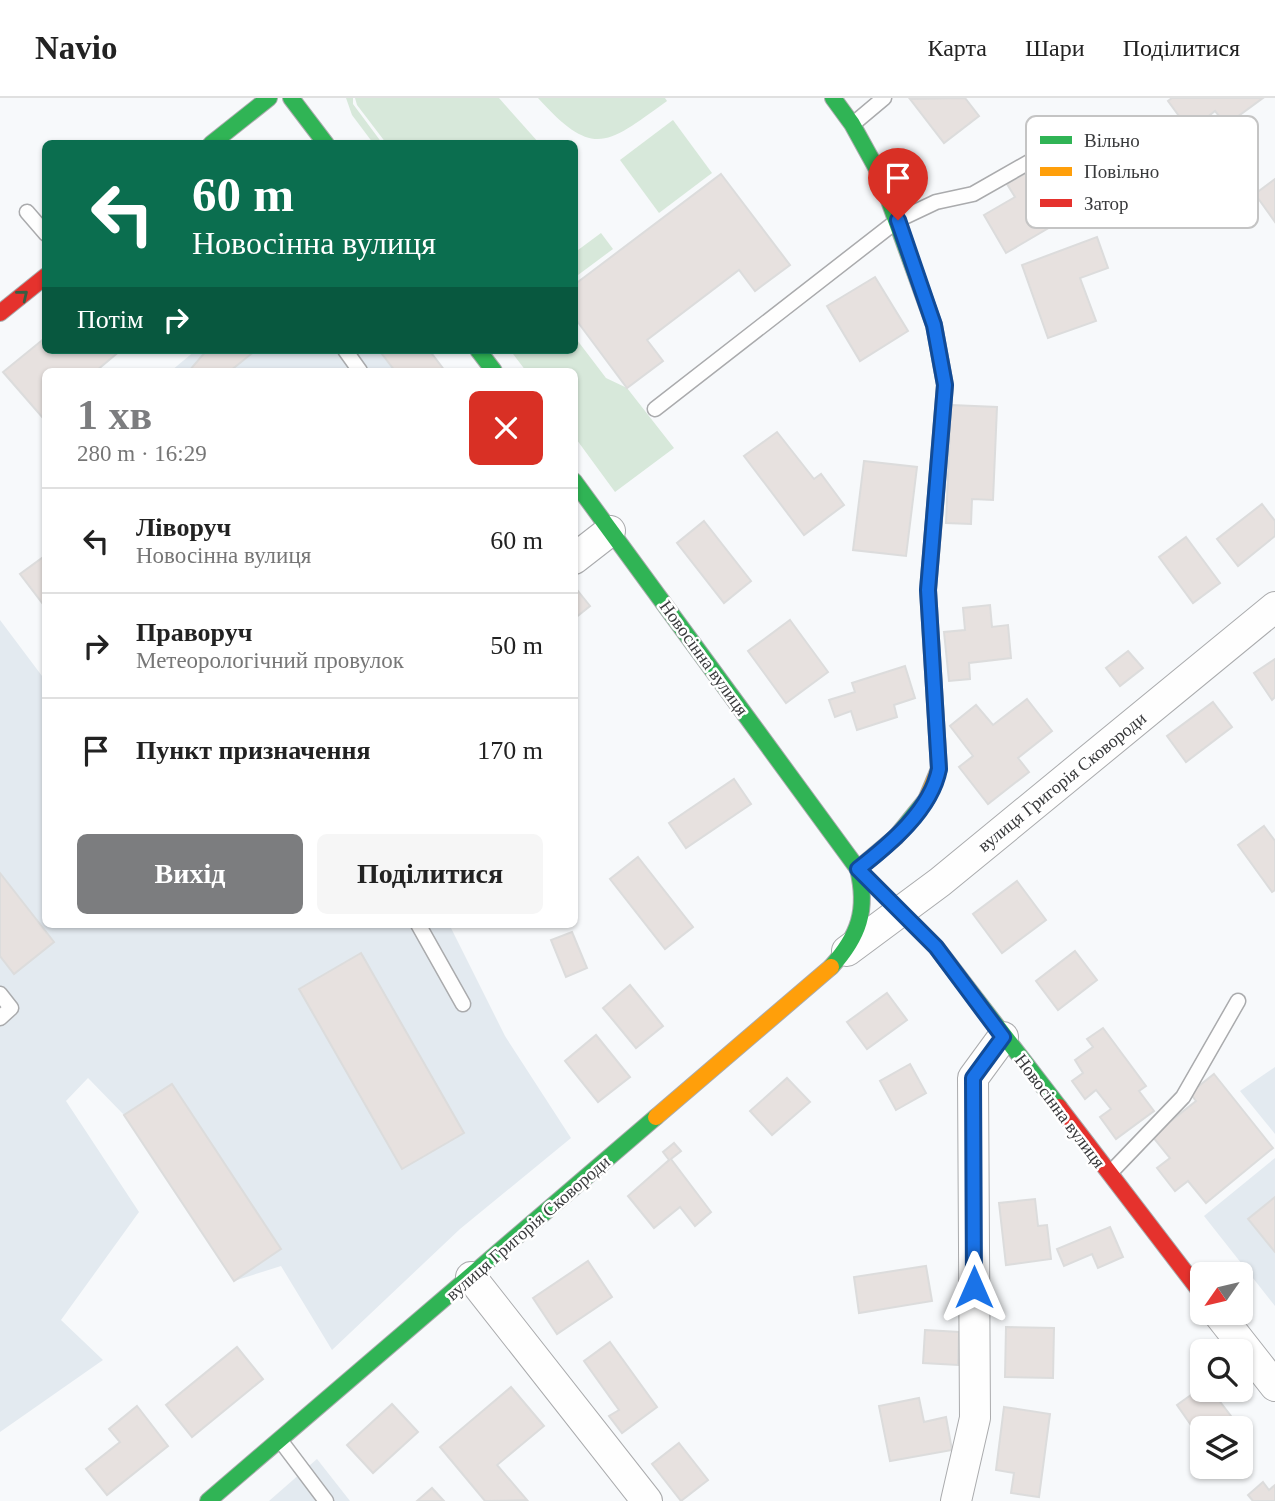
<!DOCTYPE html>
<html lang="uk">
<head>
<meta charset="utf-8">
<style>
  :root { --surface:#fff; --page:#f6f6f6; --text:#222; --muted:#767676; --line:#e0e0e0; --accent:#7c7d7f }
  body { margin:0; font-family:Georgia,serif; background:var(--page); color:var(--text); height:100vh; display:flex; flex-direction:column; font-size:26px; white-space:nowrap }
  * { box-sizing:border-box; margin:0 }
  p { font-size:23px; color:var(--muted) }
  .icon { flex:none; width:38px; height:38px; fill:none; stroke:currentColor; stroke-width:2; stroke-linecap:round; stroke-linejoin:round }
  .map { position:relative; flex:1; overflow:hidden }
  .side { position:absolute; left:42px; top:270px; width:536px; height:560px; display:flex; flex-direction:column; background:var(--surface); border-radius:10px; box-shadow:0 2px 5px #0004 }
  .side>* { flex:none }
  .hud { position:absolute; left:42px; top:42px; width:536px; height:214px; border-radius:10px; box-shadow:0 2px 5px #0004; background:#0b6e4f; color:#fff; overflow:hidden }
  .needle { width:46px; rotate:236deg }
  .controls { position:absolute; left:1190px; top:1164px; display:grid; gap:14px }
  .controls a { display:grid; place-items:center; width:63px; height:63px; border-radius:10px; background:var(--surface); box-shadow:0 2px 5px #0004; font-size:35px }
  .pin { position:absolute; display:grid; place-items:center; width:60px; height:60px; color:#fff; margin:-72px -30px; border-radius:50% 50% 50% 0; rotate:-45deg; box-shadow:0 0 7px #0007 }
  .pin .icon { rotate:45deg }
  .me { position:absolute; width:77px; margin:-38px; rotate:0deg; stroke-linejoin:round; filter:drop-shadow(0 0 5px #0008) }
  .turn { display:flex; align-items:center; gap:24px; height:147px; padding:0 35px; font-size:32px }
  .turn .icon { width:91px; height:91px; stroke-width:2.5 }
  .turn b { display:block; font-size:49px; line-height:60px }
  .then { display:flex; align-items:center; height:66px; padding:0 35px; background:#0003; gap:14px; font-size:26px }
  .round { display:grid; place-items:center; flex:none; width:74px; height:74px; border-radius:10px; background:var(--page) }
  .overview { display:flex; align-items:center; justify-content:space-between; height:119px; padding:0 35px }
  h1 { font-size:42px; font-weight:600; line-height:52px; color:var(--accent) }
  .primary-button { display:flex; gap:14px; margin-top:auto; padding:14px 35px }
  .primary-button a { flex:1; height:80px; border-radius:10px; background:var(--accent); color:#fff; font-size:28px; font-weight:600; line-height:80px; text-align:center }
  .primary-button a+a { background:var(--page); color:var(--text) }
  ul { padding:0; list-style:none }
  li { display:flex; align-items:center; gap:21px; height:105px; padding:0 35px; border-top:2px solid var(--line) }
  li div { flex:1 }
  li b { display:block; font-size:26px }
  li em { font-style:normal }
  header { display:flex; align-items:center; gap:42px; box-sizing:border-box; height:98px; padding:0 35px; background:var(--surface); border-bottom:2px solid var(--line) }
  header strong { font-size:33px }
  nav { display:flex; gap:38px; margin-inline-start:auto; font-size:24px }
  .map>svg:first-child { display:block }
</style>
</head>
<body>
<header>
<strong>Navio</strong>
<nav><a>Карта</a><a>Шари</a><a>Поділитися</a></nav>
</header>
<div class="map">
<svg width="1275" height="1403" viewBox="0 0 1275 1403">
  <rect width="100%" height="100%" fill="#f7f9fb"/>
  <!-- built -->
  <g fill="#e3eaf0">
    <polygon points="196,252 429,252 445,273 171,273"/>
    <polygon points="0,522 45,582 46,826 449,826 505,938 571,1040 460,1131 332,1252 281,1168 234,1183 124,1017 88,980 66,1003 139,1114 61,1222 103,1262 0,1334"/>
    <polygon points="1275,969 1275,1036 1240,993"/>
    <polygon points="1275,1060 1275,1208 1204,1118"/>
    <polygon points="317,1361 350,1403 269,1403"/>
  </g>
  <!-- green -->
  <g fill="#d7e8da">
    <polygon points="346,0 353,0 353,6 382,45 373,45 352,17"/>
    <polygon points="355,0 499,0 539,45 386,45 357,7"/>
    <path d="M538,0H665L667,3C607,46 594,62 538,0Z"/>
    <polygon points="673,22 712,75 659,115 620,62"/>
    <polygon points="601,135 613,151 574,180 574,155"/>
    <polygon points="574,238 606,280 627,290 674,350 615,394 574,338 574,273 526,273 510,252 574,252"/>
  </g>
  <!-- building -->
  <g fill="#e7e1df" stroke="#dcdcdc" stroke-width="2">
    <polygon points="965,0 979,18 944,45 910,1"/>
    <polygon points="1172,0 1263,0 1226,27 1215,13 1190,33 1168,3"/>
    <polygon points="1076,58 1090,83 1102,76 1120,108 1084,128 1076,114 1006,155 984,117 1015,99 1007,86 1038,68 1046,82 1060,73 1057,68"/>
    <polygon points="721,76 790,167 755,193 739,172 647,242 663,263 627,290 574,219 574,187"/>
    <polygon points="1275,81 1275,124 1255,96"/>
    <polygon points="1097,139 1108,170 1080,180 1096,223 1048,240 1022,167"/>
    <polygon points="875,179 908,233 860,263 827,208"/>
    <polygon points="46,239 46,252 121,252 96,273 46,273 46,316 42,319 3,274"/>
    <polygon points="207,252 256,252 230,273 189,273"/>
    <polygon points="379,252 429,252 445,273 395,273"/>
    <polygon points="951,307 997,309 993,402 972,401 971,426 946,425"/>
    <polygon points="777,334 814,381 821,376 844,407 804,437 744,358"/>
    <polygon points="864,363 917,369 906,458 853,452"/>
    <polygon points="1262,406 1275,423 1275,438 1238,468 1217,441"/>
    <polygon points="704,423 751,483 724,505 677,445"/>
    <polygon points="1186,439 1220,485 1193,505 1159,459"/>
    <polygon points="46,457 46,510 20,476"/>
    <polygon points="574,488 590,508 574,521"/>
    <polygon points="990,507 992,529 1008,527 1011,560 969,565 970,581 949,583 944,534 965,532 963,510"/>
    <polygon points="790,522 828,574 786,605 748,553"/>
    <polygon points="1128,553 1143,570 1120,588 1106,570"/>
    <polygon points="1275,561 1275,599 1272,602 1254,575"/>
    <polygon points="905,568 915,600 894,607 897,619 857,632 851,613 835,619 829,602 855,594 852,585"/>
    <polygon points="1027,601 1052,633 1018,660 1029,674 988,706 959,669 973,658 950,628 976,607 993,627"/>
    <polygon points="1213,604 1232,629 1186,664 1167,638"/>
    <polygon points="734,681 751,706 686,750 669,725"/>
    <polygon points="1264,728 1275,743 1275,792 1272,794 1238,747"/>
    <polygon points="638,759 693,829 665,851 610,781"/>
    <polygon points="0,775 54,844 14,876 0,858"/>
    <polygon points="1017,783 1046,822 1002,855 973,816"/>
    <polygon points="572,834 587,870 566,879 551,842"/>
    <polygon points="1075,853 1097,882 1058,912 1036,883"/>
    <polygon points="361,855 464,1035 402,1071 299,891"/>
    <polygon points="630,887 663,928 636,950 603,910"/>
    <polygon points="887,895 907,922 867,951 847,924"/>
    <polygon points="1103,930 1146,988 1139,993 1154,1013 1116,1041 1100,1019 1111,1011 1096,992 1085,1001 1072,983 1083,975 1075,962 1093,949 1087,941"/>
    <polygon points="596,937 630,979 598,1004 565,963"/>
    <polygon points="910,966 926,995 896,1012 880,983"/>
    <polygon points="1214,976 1273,1050 1206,1105 1188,1083 1175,1093 1157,1070 1170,1060 1152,1038 1196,1003 1190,995"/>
    <polygon points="787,980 810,1004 772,1037 750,1013"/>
    <polygon points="172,986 281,1151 234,1183 124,1017"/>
    <polygon points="674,1045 681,1053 671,1061 711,1114 695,1128 680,1109 654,1130 628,1098 669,1062 663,1054"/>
    <polygon points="1275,1099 1275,1154 1248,1121"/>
    <polygon points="1035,1101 1038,1128 1047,1127 1051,1161 1006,1167 999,1105"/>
    <polygon points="1110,1129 1123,1159 1098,1170 1092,1156 1064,1168 1057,1151"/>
    <polygon points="588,1163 612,1199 557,1236 533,1200"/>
    <polygon points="926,1168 932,1203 859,1215 854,1179"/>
    <polygon points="1006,1229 1054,1230 1053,1280 1005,1279"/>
    <polygon points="925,1232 959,1234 958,1267 923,1265"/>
    <polygon points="610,1244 657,1309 622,1335 609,1318 619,1312 584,1263"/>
    <polygon points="237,1249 263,1281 192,1339 166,1307"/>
    <polygon points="511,1289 544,1328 497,1367 527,1402 485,1403 440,1349"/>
    <polygon points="1202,1289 1211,1292 1231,1318 1215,1330 1202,1330 1200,1340 1177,1307"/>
    <polygon points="919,1300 924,1324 946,1319 952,1352 890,1363 879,1308"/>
    <polygon points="392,1306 418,1334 373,1375 347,1347"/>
    <polygon points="137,1308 168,1348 107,1397 86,1371 120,1344 109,1331"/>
    <polygon points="1004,1309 1050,1316 1039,1399 1011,1395 1014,1375 996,1372"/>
    <polygon points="679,1345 708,1382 681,1403 652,1366"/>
    <polygon points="1263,1384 1269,1392 1275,1387 1275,1403 1253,1403 1248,1397"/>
    <polygon points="432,1390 444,1403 417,1403"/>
  </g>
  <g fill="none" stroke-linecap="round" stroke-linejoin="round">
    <defs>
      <g id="lane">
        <polyline points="853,26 884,0"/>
        <polyline points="27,114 46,136"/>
        <polyline points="345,252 360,273"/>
        <polyline points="655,311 898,122 936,104 973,96 1052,51 1136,28"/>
        <polyline points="418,826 463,906"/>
        <polyline points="0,896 11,910 0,920"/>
        <polyline points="1112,1073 1183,999 1238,903"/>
        <polyline points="280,1342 326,1403"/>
      </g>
      <g id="street">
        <polyline points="574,461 610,433"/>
        <polyline points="847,853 940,784 1275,509"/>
        <polyline points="471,1179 647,1403"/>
        <polyline points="1217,1214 1275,1288"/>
        <polyline points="956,1403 975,1320 973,980 1003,939"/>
      </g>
      <g id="fast">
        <polyline points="291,0 326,46"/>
        <polyline points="833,0 852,26 879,75 934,227 945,287 934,421"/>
        <polyline points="211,46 269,0"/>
        <polyline points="478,252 494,273"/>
        <polyline points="574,383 858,771 936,849 1059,1009"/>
        <polyline points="858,771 896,739 926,702"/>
        <path d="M831,869C859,838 868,812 858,771"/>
        <polyline points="208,1403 656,1019"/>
      </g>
      <g id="slow">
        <polyline points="926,702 939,671 928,492 934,421"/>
        <polyline points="656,1019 831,869"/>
      </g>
      <g id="jam">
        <polyline points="0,215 46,178"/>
        <polyline points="1059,1009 1202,1196"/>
      </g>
    </defs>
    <!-- lane casing -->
    <use href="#lane" stroke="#aaabad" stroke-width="17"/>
    <!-- street casing -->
    <use href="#street" stroke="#aaabad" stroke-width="32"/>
    <!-- fast casing -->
    <use href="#fast" stroke="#aaabad" stroke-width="18"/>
    <!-- slow casing -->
    <use href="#slow" stroke="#aaabad" stroke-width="18"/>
    <!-- jam casing -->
    <use href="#jam" stroke="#aaabad" stroke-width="18"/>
    <!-- lane -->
    <use href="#lane" stroke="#fefefe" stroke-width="14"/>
    <!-- street -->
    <use href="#street" stroke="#fefefe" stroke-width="30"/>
    <!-- fast -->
    <use href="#fast" stroke="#30b455" stroke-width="16"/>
    <!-- slow -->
    <use href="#slow" stroke="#ff9f0a" stroke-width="16"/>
    <!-- jam -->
    <use href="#jam" stroke="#e5322d" stroke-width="16"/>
  </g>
  <!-- one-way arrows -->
  <defs><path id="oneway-chevron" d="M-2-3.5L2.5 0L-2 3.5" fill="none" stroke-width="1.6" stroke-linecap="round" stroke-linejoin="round" transform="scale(1.75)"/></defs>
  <use stroke="#365f44" href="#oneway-chevron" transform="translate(23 197) rotate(-39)"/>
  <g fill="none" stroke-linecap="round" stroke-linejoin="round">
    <defs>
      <path id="route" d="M898,122L934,227L945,287L928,492L939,671C931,712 890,746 858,771L936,849L1003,939L973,980L974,1189"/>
    </defs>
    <!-- route casing -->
    <use href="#route" stroke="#114b97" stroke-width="18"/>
    <!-- route -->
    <use href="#route" stroke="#1a73e8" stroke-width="12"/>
  </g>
  <g text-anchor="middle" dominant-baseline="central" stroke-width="5" stroke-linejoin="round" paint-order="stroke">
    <!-- street labels -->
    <g font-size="18" fill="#393a3c" stroke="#fff">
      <text transform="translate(704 560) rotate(54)">Новосінна вулиця</text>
      <text transform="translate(1062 684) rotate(-39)">вулиця Григорія Сковороди</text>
      <text transform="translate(1060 1013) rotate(53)">Новосінна вулиця</text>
      <text transform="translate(528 1130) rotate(-41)">вулиця Григорія Сковороди</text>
    </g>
  </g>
  <!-- legend -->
  <rect x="1026" y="18" width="232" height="112" rx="10" fill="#fff" stroke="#c4c4c4" stroke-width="2"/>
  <rect x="1040" y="38" width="32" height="8" fill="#30b455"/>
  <rect x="1040" y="69" width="32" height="9" fill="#ff9f0a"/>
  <rect x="1040" y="101" width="32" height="8" fill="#e5322d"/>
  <g font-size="19" fill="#393a3c">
    <text x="1084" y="49">Вільно</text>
    <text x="1084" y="80">Повільно</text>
    <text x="1084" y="112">Затор</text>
  </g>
</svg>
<div class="controls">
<a><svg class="needle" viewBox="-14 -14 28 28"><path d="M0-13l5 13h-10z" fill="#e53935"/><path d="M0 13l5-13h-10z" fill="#767676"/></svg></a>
<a><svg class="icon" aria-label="search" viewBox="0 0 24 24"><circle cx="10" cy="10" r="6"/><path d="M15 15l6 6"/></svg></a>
<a><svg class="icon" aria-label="layers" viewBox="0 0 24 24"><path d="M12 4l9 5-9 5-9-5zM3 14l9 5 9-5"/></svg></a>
</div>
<div class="pin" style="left:898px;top:122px;background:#d93025"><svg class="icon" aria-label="arrive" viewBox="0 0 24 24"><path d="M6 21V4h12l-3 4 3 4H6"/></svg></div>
<svg class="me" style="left:974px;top:1189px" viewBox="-20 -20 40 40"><path d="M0-17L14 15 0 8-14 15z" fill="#1a73e8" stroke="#fff" stroke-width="4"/></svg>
<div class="hud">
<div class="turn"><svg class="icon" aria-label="left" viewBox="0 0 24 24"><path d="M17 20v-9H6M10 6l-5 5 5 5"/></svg><div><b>60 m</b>Новосінна вулиця</div></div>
<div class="then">Потім<svg class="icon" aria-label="right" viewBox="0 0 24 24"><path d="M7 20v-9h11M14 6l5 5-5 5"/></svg></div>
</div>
<section class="side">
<div class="overview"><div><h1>1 хв</h1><p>280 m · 16:29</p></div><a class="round" style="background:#d93025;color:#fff"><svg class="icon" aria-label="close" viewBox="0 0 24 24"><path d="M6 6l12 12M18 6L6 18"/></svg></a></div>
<ul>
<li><svg class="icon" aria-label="left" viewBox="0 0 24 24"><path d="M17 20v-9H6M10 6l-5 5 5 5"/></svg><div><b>Ліворуч</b><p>Новосінна вулиця</p></div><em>60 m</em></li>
<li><svg class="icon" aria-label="right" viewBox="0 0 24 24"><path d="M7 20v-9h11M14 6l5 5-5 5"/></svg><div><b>Праворуч</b><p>Метеорологічний провулок</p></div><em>50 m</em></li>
<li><svg class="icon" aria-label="arrive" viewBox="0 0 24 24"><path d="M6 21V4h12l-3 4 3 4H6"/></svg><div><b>Пункт призначення</b></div><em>170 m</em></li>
</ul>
<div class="primary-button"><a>Вихід</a><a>Поділитися</a></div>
</section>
</div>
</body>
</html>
